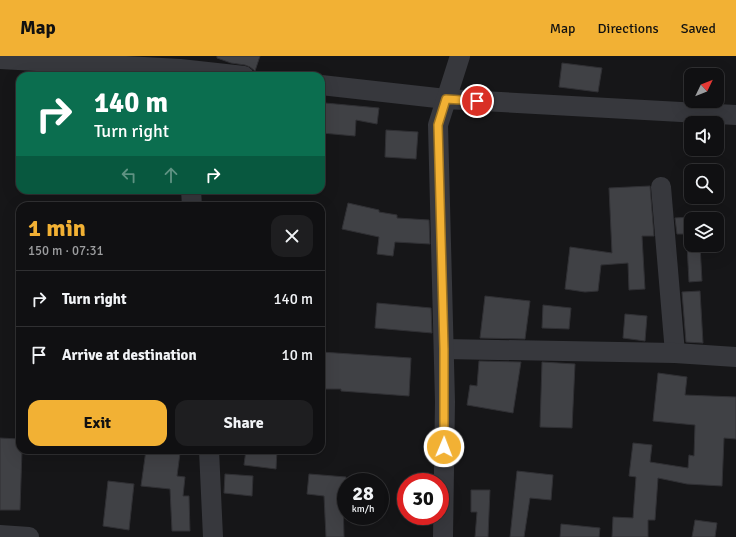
<!DOCTYPE html>
<html lang="en">
<head>
<meta charset="utf-8">
<style>
  :root { --surface:#101012; --page:#1e1e20; --text:#f1f3f6; --muted:#9c9d9f; --line:#303032; --accent:#f2b134 }
  body { margin:0; font-family:Signika,sans-serif; background:var(--page); color:var(--text); height:100vh; display:flex; flex-direction:column; font-size:15px; white-space:nowrap }
  * { box-sizing:border-box; margin:0 }
  p { font-size:13px; color:var(--muted) }
  .icon { flex:none; width:22px; height:22px; fill:none; stroke:currentColor; stroke-width:2; stroke-linecap:round; stroke-linejoin:round }
  .map { position:relative; flex:1; overflow:hidden }
  .side { position:absolute; left:16px; top:146px; width:309px; height:252px; display:flex; flex-direction:column; background:var(--surface); border-radius:12px; box-shadow:0 4px 16px #0002,0 0 0 1px var(--line) }
  .side>* { flex:none }
  .top-card { position:absolute; left:16px; top:16px; width:309px; height:122px; border-radius:12px; box-shadow:0 4px 16px #0002,0 0 0 1px var(--line); background:#0b6e4f; color:#fff; overflow:hidden }
  .needle { width:26px; rotate:47deg }
  .controls { position:absolute; left:684px; top:12px; display:grid; gap:8px }
  .controls a { display:grid; place-items:center; width:40px; height:40px; border-radius:8px; background:var(--surface); box-shadow:0 4px 16px #0002,0 0 0 1px var(--line); font-size:20px }
  .speed { position:absolute; left:337px; top:417px; display:flex; gap:8px; font-size:20px; font-weight:700; text-align:center }
  .speed>* { display:grid; place-content:center; width:52px; height:52px; border-radius:50%; background:var(--surface); box-shadow:0 4px 16px #0002,0 0 0 1px var(--line); line-height:1 }
  .speed small { font-size:10px; font-weight:400 }
  .speed .limit { border:6px solid #d22; background:#fff; color:#111 }
  .pin { position:absolute; display:grid; place-items:center; width:34px; height:34px; color:#fff; margin:-17px; border:2px solid #fff; border-radius:50%; box-shadow:0 1px 4px #0007 }
  .me { position:absolute; width:44px; margin:-22px; rotate:1deg; stroke-linejoin:round; filter:drop-shadow(0 0 3px #0008) }
  .turn { display:flex; align-items:center; gap:14px; height:84px; padding:0 12px; font-size:18px }
  .turn .icon { width:52px; height:52px; stroke-width:2.5 }
  .turn b { display:block; font-size:28px; line-height:34px }
  .lanes { display:flex; align-items:center; height:38px; padding:0 12px; background:#0003; justify-content:center; gap:20px; direction:ltr }
  .lanes .off { opacity:.35 }
  .round { display:grid; place-items:center; flex:none; width:42px; height:42px; border-radius:12px; background:var(--page) }
  .head { display:flex; align-items:center; justify-content:space-between; height:68px; padding:0 12px }
  h1 { font-size:24px; font-weight:700; line-height:30px; color:var(--accent) }
  .action { display:flex; gap:8px; margin-top:auto; padding:8px 12px }
  .action a { flex:1; height:46px; border-radius:12px; background:var(--accent); color:#111; font-size:16px; font-weight:700; line-height:46px; text-align:center }
  .action a+a { background:var(--page); color:var(--text) }
  ul { padding:0; list-style:none }
  li { display:flex; align-items:center; gap:12px; height:56px; padding:0 12px; border-top:1px solid var(--line) }
  li div { flex:1 }
  li b { display:block; font-size:15px }
  li em { font-style:normal }
  header { display:flex; align-items:center; gap:24px; box-sizing:border-box; height:56px; padding:0 20px; background:var(--accent); color:#111 }
  header strong { font-size:19px }
  nav { display:flex; gap:22px; margin-inline-start:auto; font-size:14px }
  .map>svg:first-child { display:block }
</style>
</head>
<body>
<header>
<strong>Map</strong>
<nav><a>Map</a><a>Directions</a><a>Saved</a></nav>
</header>
<div class="map">
<svg width="736" height="481" viewBox="0 0 736 481">
  <rect width="100%" height="100%" fill="#161618"/>
  <!-- building -->
  <g fill="#404145" stroke="#303034">
    <polygon points="217,0 260,0 255,15 250,11 245,9 231,7 217,2"/>
    <polygon points="562,7 602,12 598,36 559,31"/>
    <polygon points="325,47 379,52 377,68 356,64 355,80 322,77"/>
    <polygon points="386,74 418,76 416,103 385,101"/>
    <polygon points="650,130 654,180 642,180 645,233 629,234 628,207 601,209 598,235 585,236 565,233 570,191 612,197 609,132"/>
    <polygon points="348,147 379,154 379,156 397,159 397,162 429,164 430,188 395,186 393,200 377,198 379,181 342,173"/>
    <polygon points="691,161 691,178 677,178 675,162"/>
    <polygon points="687,189 700,189 702,225 689,226"/>
    <polygon points="700,235 703,287 686,286 682,236"/>
    <polygon points="485,240 530,245 525,283 480,282"/>
    <polygon points="377,247 431,252 432,277 375,272"/>
    <polygon points="543,249 571,252 569,273 542,272"/>
    <polygon points="625,258 647,260 645,285 623,282"/>
    <polygon points="321,296 411,302 409,340 341,335 341,333 321,333"/>
    <polygon points="479,305 521,306 513,357 467,349 470,329 477,330"/>
    <polygon points="542,306 575,308 572,372 540,371"/>
    <polygon points="658,317 687,321 685,339 736,341 736,383 724,382 722,430 687,428 658,422 655,464 648,464 648,481 612,481 613,461 633,462 636,421 629,420 633,387 652,389 650,406 688,412 689,399 694,400 695,369 653,365"/>
    <polygon points="0,382 20,383 20,394 22,394 20,454 0,454"/>
    <polygon points="146,394 164,394 180,397 177,420 185,421 183,440 189,440 190,475 172,475 170,433 141,430"/>
    <polygon points="246,394 277,394 276,413 244,409"/>
    <polygon points="517,415 553,419 551,444 530,442 524,481 510,481"/>
    <polygon points="225,418 253,420 252,440 224,437"/>
    <polygon points="309,418 346,421 346,442 343,441 344,481 326,481 324,440 307,438"/>
    <polygon points="108,425 134,428 129,474 103,470"/>
    <polygon points="471,434 490,434 488,481 475,481 477,456 471,456"/>
    <polygon points="695,464 717,467 715,481 692,481"/>
    <polygon points="561,468 600,472 599,481 560,481"/>
  </g>
  <g fill="none" stroke-linecap="round" stroke-linejoin="round">
    <!-- street -->
    <g stroke="#37383d" stroke-width="20">
      <polyline points="0,3 180,13 244,20"/>
      <polyline points="321,29 446,43 736,59"/>
      <polyline points="661,131 675,297"/>
      <polyline points="191,134 192,150"/>
      <polyline points="444,293 675,297 736,301"/>
      <polyline points="209,394 213,481"/>
      <polyline points="0,479 29,481"/>
      <polyline points="443,481 445,346 438,69 460,0"/>
    </g>
  </g>
  <g fill="none" stroke-linecap="round" stroke-linejoin="round">
    <defs>
      <polyline id="route" points="444,391 444,293 438,69 446,43 477,45"/>
    </defs>
    <!-- route casing -->
    <use href="#route" stroke="#9d7322" stroke-width="10"/>
    <!-- route -->
    <use href="#route" stroke="#f2b134" stroke-width="7"/>
  </g>
</svg>
<div class="controls">
<a><svg class="needle" viewBox="-14 -14 28 28"><path d="M0-13l5 13h-10z" fill="#e53935"/><path d="M0 13l5-13h-10z" fill="#9c9d9f"/></svg></a>
<a><svg class="icon" aria-label="sound" viewBox="0 0 24 24"><path d="M4 9h4l5-4v14l-5-4H4zM17 9q2 3 0 6"/></svg></a>
<a><svg class="icon" aria-label="search" viewBox="0 0 24 24"><circle cx="10" cy="10" r="6"/><path d="M15 15l6 6"/></svg></a>
<a><svg class="icon" aria-label="layers" viewBox="0 0 24 24"><path d="M12 4l9 5-9 5-9-5zM3 14l9 5 9-5"/></svg></a>
</div>
<div class="speed"><div>28<small>km/h</small></div><div class="limit">30</div></div>
<div class="pin" style="left:477px;top:45px;background:#d93025"><svg class="icon" aria-label="arrive" viewBox="0 0 24 24"><path d="M6 21V4h12l-3 4 3 4H6"/></svg></div>
<svg class="me" style="left:444px;top:391px" viewBox="-20 -20 40 40"><circle r="17" fill="#f2b134" stroke="#fff" stroke-width="3"/><path d="M0-11L8 9 0 5-8 9z" fill="#fff"/></svg>
<div class="top-card">
<div class="turn"><svg class="icon" aria-label="right" viewBox="0 0 24 24"><path d="M7 20v-9h11M14 6l5 5-5 5"/></svg><div><b>140 m</b>Turn right</div></div>
<div class="lanes"><svg class="icon off" aria-label="left" viewBox="0 0 24 24"><path d="M17 20v-9H6M10 6l-5 5 5 5"/></svg><svg class="icon off" aria-label="ahead" viewBox="0 0 24 24"><path d="M12 20V5M6 11l6-6 6 6"/></svg><svg class="icon" aria-label="right" viewBox="0 0 24 24"><path d="M7 20v-9h11M14 6l5 5-5 5"/></svg></div>
</div>
<section class="side">
<div class="head"><div><h1>1 min</h1><p>150 m · 07:31</p></div><a class="round"><svg class="icon" aria-label="close" viewBox="0 0 24 24"><path d="M6 6l12 12M18 6L6 18"/></svg></a></div>
<ul>
<li><svg class="icon" aria-label="right" viewBox="0 0 24 24"><path d="M7 20v-9h11M14 6l5 5-5 5"/></svg><div><b>Turn right</b></div><em>140 m</em></li>
<li><svg class="icon" aria-label="arrive" viewBox="0 0 24 24"><path d="M6 21V4h12l-3 4 3 4H6"/></svg><div><b>Arrive at destination</b></div><em>10 m</em></li>
</ul>
<div class="action"><a>Exit</a><a>Share</a></div>
</section>
</div>
</body>
</html>
